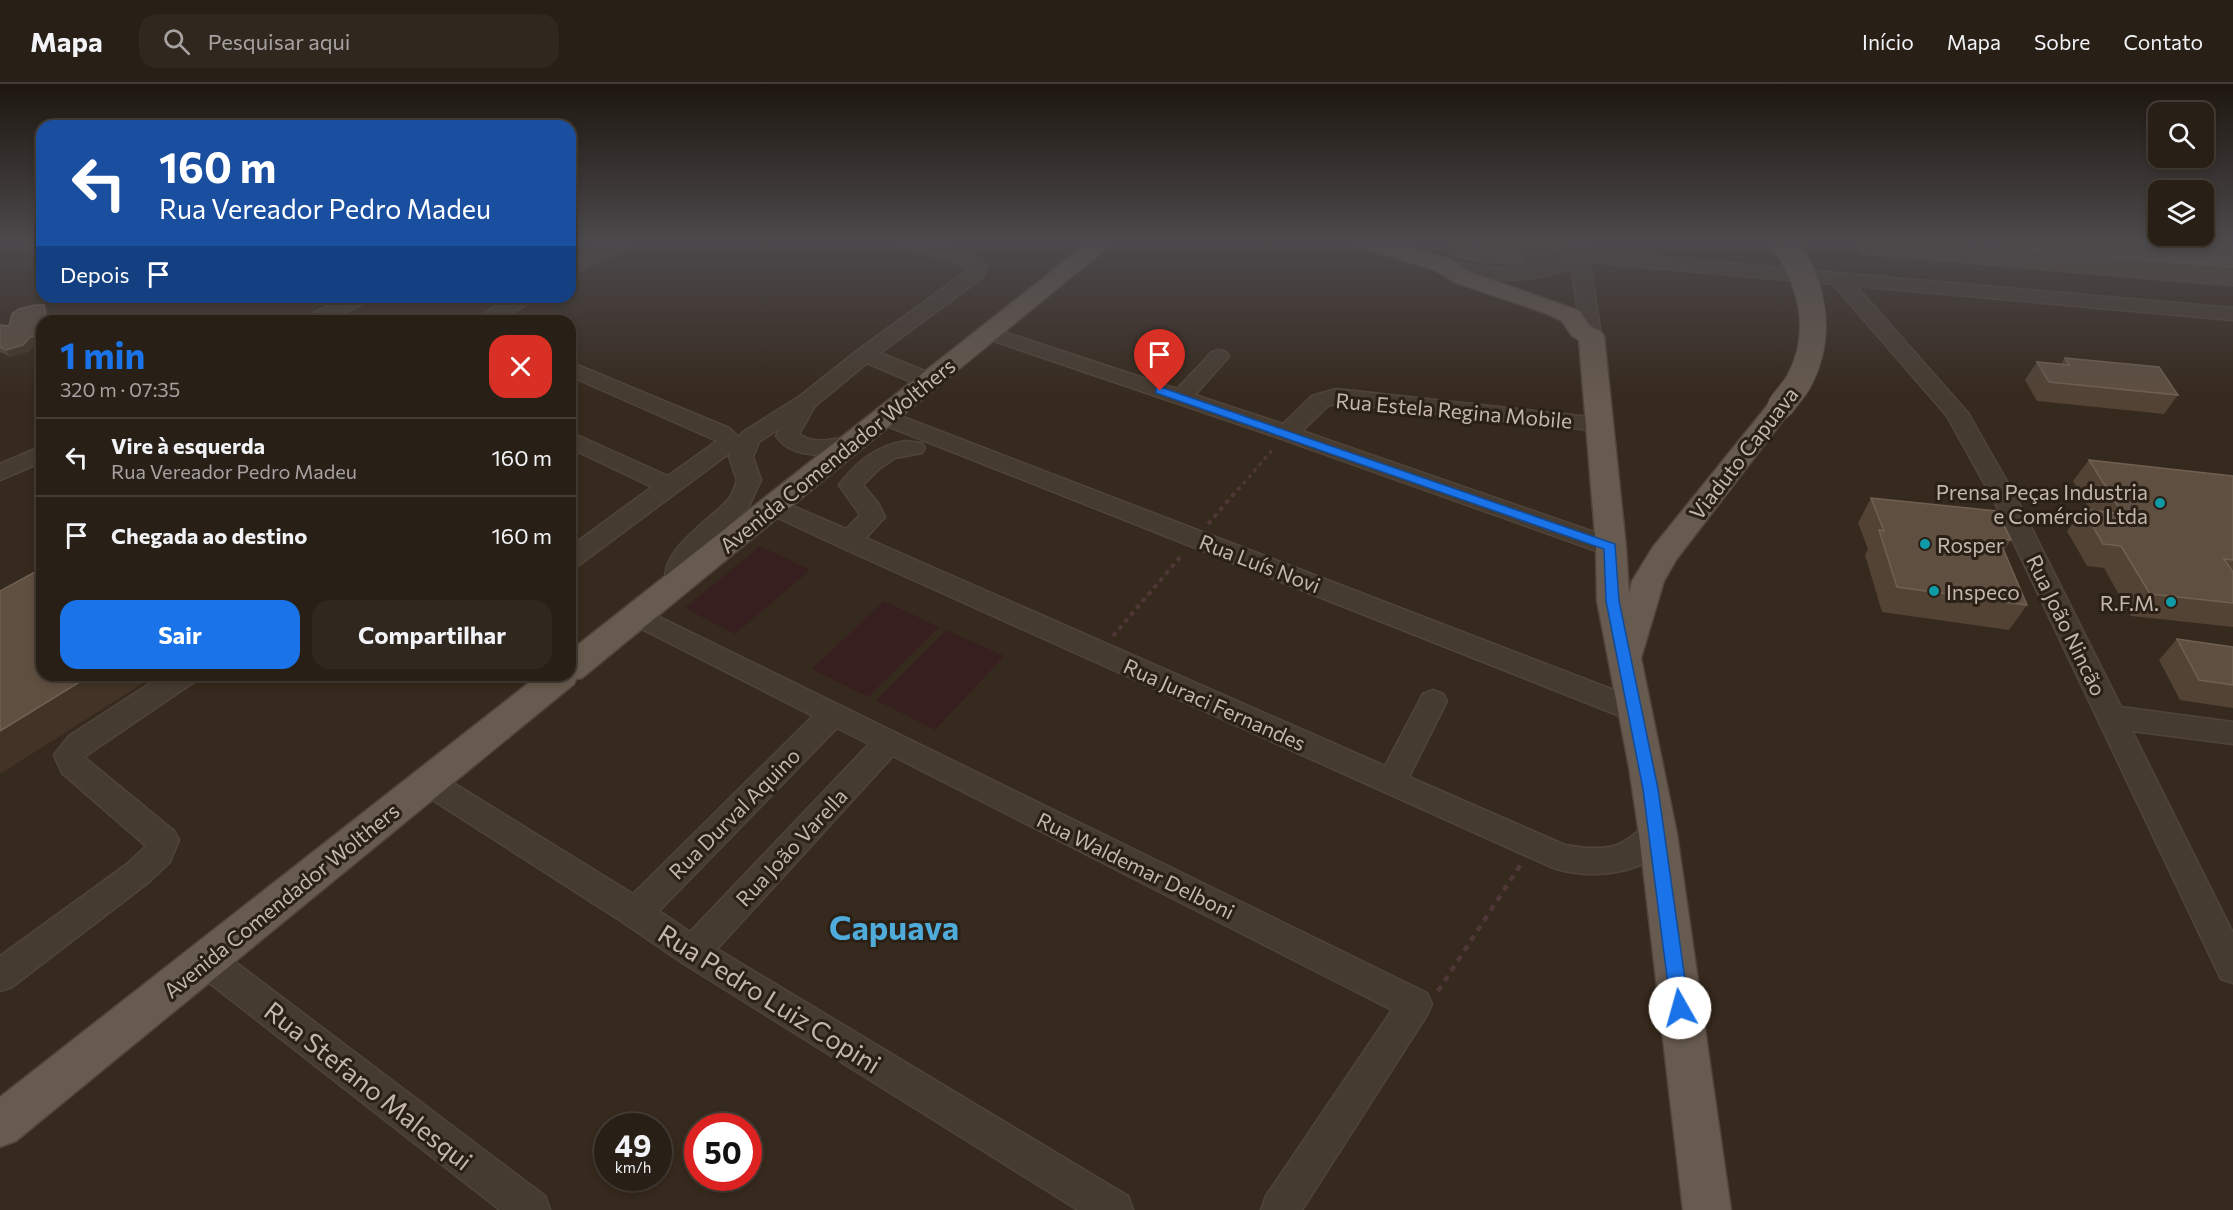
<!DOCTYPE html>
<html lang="pt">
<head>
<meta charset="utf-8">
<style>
  :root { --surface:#281f16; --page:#30271f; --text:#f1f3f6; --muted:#a5a2a1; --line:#443d35; --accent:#1a73e8 }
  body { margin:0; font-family:Commissioner,sans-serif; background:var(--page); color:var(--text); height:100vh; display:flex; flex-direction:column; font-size:22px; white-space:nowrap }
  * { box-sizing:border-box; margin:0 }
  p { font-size:20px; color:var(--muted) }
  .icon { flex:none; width:33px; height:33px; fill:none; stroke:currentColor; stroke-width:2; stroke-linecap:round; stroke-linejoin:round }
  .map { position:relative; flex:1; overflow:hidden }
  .details { position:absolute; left:36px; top:231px; width:540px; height:366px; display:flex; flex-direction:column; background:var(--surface); border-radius:18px; box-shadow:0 3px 9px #0003,0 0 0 2px var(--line) }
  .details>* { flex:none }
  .banner { position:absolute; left:36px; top:36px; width:540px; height:183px; border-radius:18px; box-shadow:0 3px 9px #0003,0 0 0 2px var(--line); background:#1a4fa0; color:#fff; overflow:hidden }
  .controls { position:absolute; left:2148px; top:18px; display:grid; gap:12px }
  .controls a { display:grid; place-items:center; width:66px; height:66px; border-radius:12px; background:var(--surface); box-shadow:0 3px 9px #0003,0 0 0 2px var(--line); font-size:30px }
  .speed { position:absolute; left:594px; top:1029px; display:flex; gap:12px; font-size:30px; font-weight:700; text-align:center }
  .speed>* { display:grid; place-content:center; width:78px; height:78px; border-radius:50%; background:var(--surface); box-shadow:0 3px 9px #0003,0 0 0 2px var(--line); line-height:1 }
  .speed small { font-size:15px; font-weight:400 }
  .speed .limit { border:9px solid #d22; background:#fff; color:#111 }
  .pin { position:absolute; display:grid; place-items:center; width:51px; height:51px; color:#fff; margin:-62px -26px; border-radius:50% 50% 50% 0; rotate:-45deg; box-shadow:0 0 6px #0007 }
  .pin .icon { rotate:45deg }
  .me { position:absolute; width:66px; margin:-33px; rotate:353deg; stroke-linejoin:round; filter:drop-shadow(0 0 4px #0008) }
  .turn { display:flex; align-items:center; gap:21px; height:126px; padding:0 24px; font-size:27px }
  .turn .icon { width:78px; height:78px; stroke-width:2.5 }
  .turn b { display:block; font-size:42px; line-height:51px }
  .then { display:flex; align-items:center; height:57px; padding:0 24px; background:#0003; gap:12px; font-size:22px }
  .round { display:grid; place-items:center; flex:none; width:63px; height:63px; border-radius:18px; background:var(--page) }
  .head { display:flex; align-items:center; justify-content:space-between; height:102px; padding:0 24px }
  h1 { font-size:36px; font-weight:700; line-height:45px; color:var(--accent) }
  .action { display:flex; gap:12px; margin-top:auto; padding:12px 24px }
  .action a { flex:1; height:69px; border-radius:18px; background:var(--accent); color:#fff; font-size:24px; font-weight:700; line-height:69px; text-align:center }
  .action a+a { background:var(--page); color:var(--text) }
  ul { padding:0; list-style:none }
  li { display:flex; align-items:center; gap:18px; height:78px; padding:0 24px; border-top:2px solid var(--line) }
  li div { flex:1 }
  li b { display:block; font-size:22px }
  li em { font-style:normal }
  header { display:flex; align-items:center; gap:36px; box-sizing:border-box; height:84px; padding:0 30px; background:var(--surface); border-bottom:2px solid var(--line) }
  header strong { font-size:28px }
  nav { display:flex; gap:33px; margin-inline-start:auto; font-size:21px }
  .search { width:420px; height:54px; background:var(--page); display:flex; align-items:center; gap:15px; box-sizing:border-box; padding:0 21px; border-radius:18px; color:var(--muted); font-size:22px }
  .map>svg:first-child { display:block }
</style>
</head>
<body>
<header>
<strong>Mapa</strong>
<div class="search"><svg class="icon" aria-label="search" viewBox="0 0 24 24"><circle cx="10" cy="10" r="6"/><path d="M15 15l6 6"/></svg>Pesquisar aqui</div>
<nav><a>Início</a><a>Mapa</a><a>Sobre</a><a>Contato</a></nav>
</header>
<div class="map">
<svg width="2233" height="1126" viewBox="0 0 2233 1126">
  <rect width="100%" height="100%" fill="#36291d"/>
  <!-- green -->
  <g fill="#371f1f">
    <polygon points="760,462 810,486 735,550 685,524"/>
    <polygon points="884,517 939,543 868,613 812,585"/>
    <polygon points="946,546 1004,572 935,646 876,616"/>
  </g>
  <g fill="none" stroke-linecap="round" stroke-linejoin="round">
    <defs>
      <g id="minor">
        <polygon points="608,158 630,158 628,162 570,192 570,178"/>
        <path d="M901,158C921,156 974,164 987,182L983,193L880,269L937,292L940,297L937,302L929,303L921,302L867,279L815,322L799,350C819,364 837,350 858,355L861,360L858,365C832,371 794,378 776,352L780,344L759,358L753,373L761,396L748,424L701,467L691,487V498L687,504L678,507L669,504C650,473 710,436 727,417C732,412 735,403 737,396L729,373L731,368L579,481L570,483V463L652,403L570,364V348L668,392L717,357L570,292V278L729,344L739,353L743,348L800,312L858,266L967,187L965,182L903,162Z"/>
        <path d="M1569,158H1587L1589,167L2233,224V236L1856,202L1968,329L2018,417L2121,623L2233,638V660L2132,647L2233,849V899L2221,895L1994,417L1947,332L1833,200L1590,178L1601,252L1598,256L1591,258L1584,256L1581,252L1572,183C1526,202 1483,197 1436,185L1433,181L1436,177L1443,175C1488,186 1527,190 1570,170Z"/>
        <polygon points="345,213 371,213 368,217 328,237 302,237 305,233"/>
        <polygon points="511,213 535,213 532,217 499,237 475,237 478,233"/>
        <polygon points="989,243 1177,305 1212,268 1219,266 1226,268 1229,272 1226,276 1195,311 1283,340 1312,312 1336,305 1608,335 1611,340 1608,345 1600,347 1337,319 1328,322 1302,347 1620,457 1623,463 1620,469 1611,471 1602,469 1279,354 982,253 979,249 982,245"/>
        <polygon points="885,326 1645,618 1649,626 1645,634 1635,637 1625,634 877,338 874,333 877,328"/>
        <path d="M905,357L922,359L925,364L922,369L895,374L879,385L863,401L878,419L885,433L866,454L1385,682L1423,610L1433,606L1443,610L1447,617L1409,693L1565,761C1581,764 1598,766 1614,762C1636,756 1643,732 1669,741L1673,750C1653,792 1590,797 1551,783L840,463L763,427L760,422L763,417L772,414L781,417L846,445L860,431L839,401L843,396C860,375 878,362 905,357Z"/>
        <polygon points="42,362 42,378 0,396 0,380"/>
        <path d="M637,522L1427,909L1432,920L1427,931L1302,1126H1261L1266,1112L1392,926L893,672L717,865L1128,1112L1133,1126H1078L681,878L624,839L417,706L413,698L417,690L428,686L439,690L633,810L813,632L628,538L624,531L628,524ZM837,644L869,660L690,848L659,827Z"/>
        <polygon points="163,591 198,591 194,598 84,673 174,747 179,756 170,778 149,798 12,903 0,907 0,872 127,780 146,762 62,689 54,671 69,652"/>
        <polygon points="206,861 218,865 545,1112 550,1126 500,1126 194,887 189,876 194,865"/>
      </g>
      <g id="major">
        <polygon points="1089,158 1114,158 582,594 576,595 574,600 16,1057 0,1063 0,1013 539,591 570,591 570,567"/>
        <polygon points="1358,158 1391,158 1451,176 1470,188 1580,227 1590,242 1600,247 1604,252 1626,463 1629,510 1632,497 1653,463 1771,317 1780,315 1789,317 1793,323 1676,476 1664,497 1641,574 1677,750 1731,1126 1683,1126 1639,750 1629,683 1597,517 1596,463 1579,256 1572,252 1562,237 1545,229 1454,198 1435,186 1361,163"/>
      </g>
    </defs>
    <!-- minor casing -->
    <use href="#minor" stroke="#50443a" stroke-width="3"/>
    <!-- major casing -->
    <use href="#major" stroke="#50443a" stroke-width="3"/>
    <!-- path-far2 -->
    <polyline stroke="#4f3738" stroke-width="3" stroke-dasharray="4 4" stroke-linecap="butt" points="1238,406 1274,364"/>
    <!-- path-far1 -->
    <g stroke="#4f3738" stroke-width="4" stroke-dasharray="4.5 4.5" stroke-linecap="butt">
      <polyline points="1208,440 1239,404"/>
      <polyline points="1113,552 1182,471"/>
    </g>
    <!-- path -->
    <polyline stroke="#4f3738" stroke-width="4.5" stroke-dasharray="6 6" stroke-linecap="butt" points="1438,907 1521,780"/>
    <!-- minor -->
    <use href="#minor" fill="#463b30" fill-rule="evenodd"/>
    <!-- major -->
    <use href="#major" fill="#675a4e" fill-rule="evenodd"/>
    <defs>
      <path id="major-bridge" d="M1780,323C1786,314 1794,306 1799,297C1824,250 1813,200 1784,158"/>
    </defs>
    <!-- major-bridge casing -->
    <use href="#major-bridge" stroke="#50443a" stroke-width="28" stroke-linecap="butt"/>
    <!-- major-bridge -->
    <use href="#major-bridge" stroke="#675a4e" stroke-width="26"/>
  </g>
  <!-- wall -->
  <g fill="#534335">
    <polygon points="1449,158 1569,158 1567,165 1545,177 1523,181 1476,179 1448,171"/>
    <polygon points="1856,158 2233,158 2233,203 1862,171"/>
    <polygon points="44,221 49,228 50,234 35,260 28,268 11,273 0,268 0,241 9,242"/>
    <polygon points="2065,274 2178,311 2164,330 2037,317 2025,296 2037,278 2061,280"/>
    <polygon points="2089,376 2233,392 2233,543 2131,532 2104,484 2087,482 2067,447 2083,425 2090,426 2073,397"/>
    <polygon points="1871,414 2011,456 2004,466 2027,521 2009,546 1882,528 1865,471 1868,465 1858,439"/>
    <polygon points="2177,555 2233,563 2233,624 2180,616 2159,576"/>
  </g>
  <!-- shaded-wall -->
  <g fill="#423326">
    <polygon points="1550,158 1569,158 1567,165 1545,177 1523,181 1527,162"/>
    <polygon points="44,221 49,228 51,237 46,232"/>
    <polygon points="42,251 42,258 35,260 28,268 11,273 6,266 30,253"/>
    <polygon points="91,591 156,591 0,690 0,647"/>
  </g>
  <!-- building -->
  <g fill="#5f4f41" stroke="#6f6052" stroke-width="1.5">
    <polygon points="1470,158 1550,158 1527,162 1480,161"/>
    <polygon points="1938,158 2233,158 2233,183"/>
    <polygon points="35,221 44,221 46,232 52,235 53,237 42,237 42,251 30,253 23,261 6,266 0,263 0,241 9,242 12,230 19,225"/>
    <polygon points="2065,274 2159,283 2178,311 2049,298 2037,278 2069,281"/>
    <polygon points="2089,376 2233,392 2233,476 2224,475 2233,488 2233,519 2150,510 2121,462 2103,460 2083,425 2123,430"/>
    <polygon points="1871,414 1997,427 2011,456 1999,455 2027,521 1897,503 1879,446 1884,447"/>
    <polygon points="42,484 42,591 91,591 0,647 0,507"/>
    <polygon points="2177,555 2233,563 2233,601 2199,596"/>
  </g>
  <!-- sky -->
  <linearGradient id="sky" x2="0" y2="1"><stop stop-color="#1e1710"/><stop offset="0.5" stop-color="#4c494c"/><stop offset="1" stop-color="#4c494c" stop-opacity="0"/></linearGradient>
  <rect width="2233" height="315" fill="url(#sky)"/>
  <!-- route -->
  <polygon fill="#1a73e8" stroke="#114b97" stroke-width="1.5" points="1160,303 1615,460 1619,517 1658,705 1689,924 1686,930 1680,932 1674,930 1671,924 1643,705 1606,517 1604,465 1156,309 1156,304"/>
  <!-- markers -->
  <g fill="#0f9aa8" stroke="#2a2016" stroke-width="2">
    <circle cx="2160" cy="419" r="6"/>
    <circle cx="1925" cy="460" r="6"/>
    <circle cx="1934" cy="507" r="6"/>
    <circle cx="2171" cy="518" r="6"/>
  </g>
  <g text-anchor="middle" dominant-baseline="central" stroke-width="6" stroke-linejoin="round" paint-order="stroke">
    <!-- street labels -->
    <g font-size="21" fill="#c4b7aa" stroke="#2a2016">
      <text transform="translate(1454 326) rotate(5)">Rua Estela Regina Mobile</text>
      <text transform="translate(1743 369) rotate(-52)">Viaduto Capuava</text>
      <text transform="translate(837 371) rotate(-39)">Avenida Comendador Wolthers</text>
      <text transform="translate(1260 479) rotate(21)">Rua Luís Novi</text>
      <text transform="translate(2067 541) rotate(64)">Rua João Nincão</text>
      <text transform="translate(1215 620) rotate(24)">Rua Juraci Fernandes</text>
      <text transform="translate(734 729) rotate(-45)">Rua Durval Aquino</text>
      <text transform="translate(791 763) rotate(-47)">Rua João Varella</text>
      <text transform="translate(1136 781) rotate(26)">Rua Waldemar Delboni</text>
      <text transform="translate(281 816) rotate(-39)">Avenida Comendador Wolthers</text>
    </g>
    <!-- poi labels -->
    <g font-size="21" fill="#c4b7aa" stroke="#2a2016" text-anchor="end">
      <text x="2148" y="407">Prensa Peças Industria<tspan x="2148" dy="24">e Comércio Ltda</tspan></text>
      <text x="1937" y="460" text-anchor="start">Rosper</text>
      <text x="1946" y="507" text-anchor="start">Inspeco</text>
      <text x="2159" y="518">R.F.M.</text>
    </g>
    <!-- near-street labels -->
    <g font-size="26" fill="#c4b7aa" stroke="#2a2016">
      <text transform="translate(770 914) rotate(32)">Rua Pedro Luiz Copini</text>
      <text transform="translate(369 1001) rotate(38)">Rua Stefano Malesqui</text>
    </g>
    <!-- near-district labels -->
    <g font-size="33" font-weight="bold" fill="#4fabd9" stroke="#2a2016">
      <text x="894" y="842">Capuava</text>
    </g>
  </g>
</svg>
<div class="controls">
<a><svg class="icon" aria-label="search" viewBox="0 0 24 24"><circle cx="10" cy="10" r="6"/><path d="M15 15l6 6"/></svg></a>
<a><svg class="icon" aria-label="layers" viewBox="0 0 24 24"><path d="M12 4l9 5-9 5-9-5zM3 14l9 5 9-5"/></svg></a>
</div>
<div class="speed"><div>49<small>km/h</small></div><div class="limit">50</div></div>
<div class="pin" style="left:1160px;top:307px;background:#d93025"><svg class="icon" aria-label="arrive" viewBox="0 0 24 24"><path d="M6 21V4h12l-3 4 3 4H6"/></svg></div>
<svg class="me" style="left:1680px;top:924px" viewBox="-20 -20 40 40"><circle r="19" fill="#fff"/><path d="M0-13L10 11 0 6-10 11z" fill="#1a73e8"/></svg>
<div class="banner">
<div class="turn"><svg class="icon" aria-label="left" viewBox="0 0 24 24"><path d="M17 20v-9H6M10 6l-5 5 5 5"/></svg><div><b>160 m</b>Rua Vereador Pedro Madeu</div></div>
<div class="then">Depois<svg class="icon" aria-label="arrive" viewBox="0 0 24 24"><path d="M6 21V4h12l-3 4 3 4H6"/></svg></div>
</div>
<section class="details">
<div class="head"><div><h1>1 min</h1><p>320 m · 07:35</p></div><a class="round" style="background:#d93025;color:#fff"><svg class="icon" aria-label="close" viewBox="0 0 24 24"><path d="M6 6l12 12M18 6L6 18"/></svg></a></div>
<ul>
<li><svg class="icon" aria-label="left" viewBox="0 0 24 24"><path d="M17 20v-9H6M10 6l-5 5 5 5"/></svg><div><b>Vire à esquerda</b><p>Rua Vereador Pedro Madeu</p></div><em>160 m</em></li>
<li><svg class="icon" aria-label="arrive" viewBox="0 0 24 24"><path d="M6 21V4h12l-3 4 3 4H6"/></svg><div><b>Chegada ao destino</b></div><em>160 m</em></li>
</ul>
<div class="action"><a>Sair</a><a>Compartilhar</a></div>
</section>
</div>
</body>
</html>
